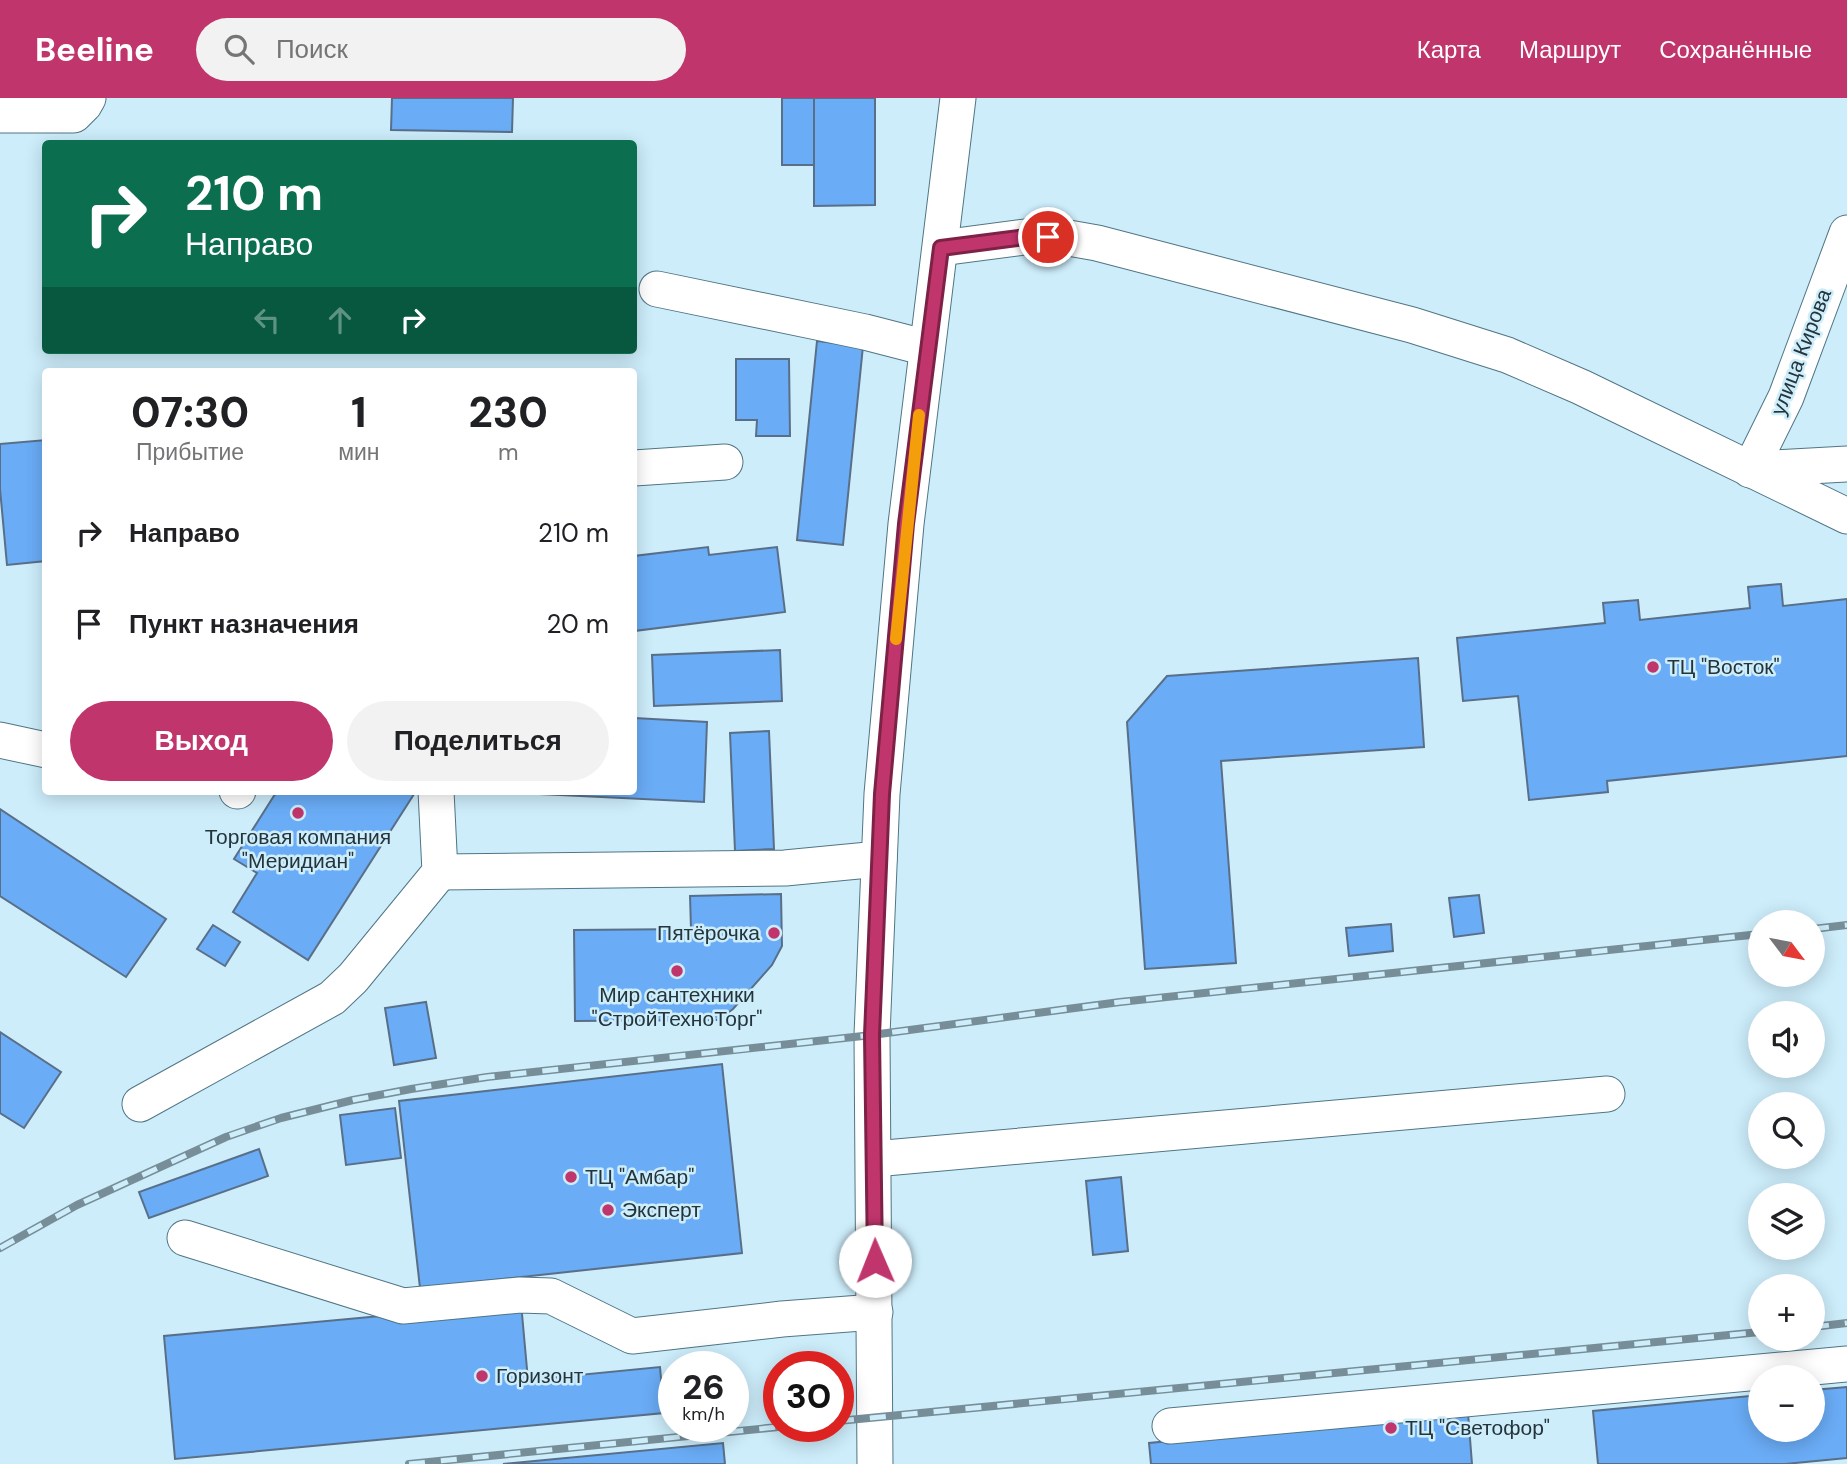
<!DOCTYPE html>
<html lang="ru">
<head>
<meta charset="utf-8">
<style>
  :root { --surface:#fff; --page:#f2f2f2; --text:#202124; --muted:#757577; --accent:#c0356b }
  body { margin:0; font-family:"DM Sans",sans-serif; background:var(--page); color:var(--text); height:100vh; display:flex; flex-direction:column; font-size:26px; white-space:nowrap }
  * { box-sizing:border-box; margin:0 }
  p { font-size:23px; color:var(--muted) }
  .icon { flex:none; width:38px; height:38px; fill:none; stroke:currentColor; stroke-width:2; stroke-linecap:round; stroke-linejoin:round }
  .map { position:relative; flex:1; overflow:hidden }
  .drawer { position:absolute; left:42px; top:270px; width:595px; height:427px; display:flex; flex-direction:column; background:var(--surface); border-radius:7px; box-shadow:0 4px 18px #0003 }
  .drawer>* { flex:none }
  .banner { position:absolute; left:42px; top:42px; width:595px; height:214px; border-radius:7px; box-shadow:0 4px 18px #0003; background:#0b6e4f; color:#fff; overflow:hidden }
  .needle { width:46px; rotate:122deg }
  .fabs { position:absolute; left:1748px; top:812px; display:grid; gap:14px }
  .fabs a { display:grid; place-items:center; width:77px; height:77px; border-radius:50%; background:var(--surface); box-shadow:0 4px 18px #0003; font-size:35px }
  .speed { position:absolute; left:658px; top:1253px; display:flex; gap:14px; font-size:35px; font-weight:700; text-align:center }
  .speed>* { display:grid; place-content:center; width:91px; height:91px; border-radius:50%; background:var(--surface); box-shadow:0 4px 18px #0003; line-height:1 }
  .speed small { font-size:18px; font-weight:400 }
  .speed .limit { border:10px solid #d22; background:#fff; color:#111 }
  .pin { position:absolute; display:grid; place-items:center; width:60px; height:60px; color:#fff; margin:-30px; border:4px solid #fff; border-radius:50%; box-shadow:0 2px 7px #0007 }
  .me { position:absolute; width:77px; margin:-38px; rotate:359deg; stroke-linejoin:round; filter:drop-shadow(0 0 5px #0008) }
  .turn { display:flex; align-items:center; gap:24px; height:147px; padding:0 28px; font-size:32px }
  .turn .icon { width:91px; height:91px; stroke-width:2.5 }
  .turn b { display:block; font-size:49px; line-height:60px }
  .lanes { display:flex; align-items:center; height:66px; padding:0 28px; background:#0003; justify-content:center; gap:35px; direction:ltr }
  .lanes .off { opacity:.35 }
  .eta { display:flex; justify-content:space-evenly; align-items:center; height:119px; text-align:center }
  .eta b { font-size:42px; font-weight:800; line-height:49px }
  .cta { display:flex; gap:14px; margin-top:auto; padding:14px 28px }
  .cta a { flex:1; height:80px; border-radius:42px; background:var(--accent); color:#fff; font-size:28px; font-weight:800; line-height:80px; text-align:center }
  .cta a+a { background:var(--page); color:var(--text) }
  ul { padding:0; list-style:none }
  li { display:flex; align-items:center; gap:21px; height:91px; padding:0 28px }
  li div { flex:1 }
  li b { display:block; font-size:26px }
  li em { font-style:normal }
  header { display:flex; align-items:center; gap:42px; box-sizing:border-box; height:98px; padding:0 35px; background:var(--accent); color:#fff }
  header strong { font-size:33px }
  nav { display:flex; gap:38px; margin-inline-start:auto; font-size:24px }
  .search { width:490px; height:63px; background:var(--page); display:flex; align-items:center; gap:18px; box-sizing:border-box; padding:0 24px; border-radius:38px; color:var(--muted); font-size:26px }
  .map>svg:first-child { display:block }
</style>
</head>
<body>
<header>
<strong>Beeline</strong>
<div class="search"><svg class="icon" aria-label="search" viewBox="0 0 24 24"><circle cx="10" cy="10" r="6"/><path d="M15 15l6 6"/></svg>Поиск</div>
<nav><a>Карта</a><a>Маршрут</a><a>Сохранённые</a></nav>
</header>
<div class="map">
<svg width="1847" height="1366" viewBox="0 0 1847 1366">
  <rect width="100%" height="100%" fill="#cdedfb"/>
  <!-- building -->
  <g fill="#6aacf6" stroke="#596f88" stroke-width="2">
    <polygon points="392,0 513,0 512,34 391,32"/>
    <rect x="782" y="0" width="32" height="67"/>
    <polygon points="814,0 875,0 875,107 814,108"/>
    <polygon points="817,243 863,248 843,447 797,442"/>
    <polygon points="736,261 789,261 790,338 756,338 757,322 736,322"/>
    <polygon points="46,342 46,463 7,467 0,391 0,346"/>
    <polygon points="708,449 709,457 777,449 785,514 634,533 634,458"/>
    <polygon points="1781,486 1783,508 1847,501 1847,658 1607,683 1608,694 1529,702 1518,598 1463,603 1457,540 1605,525 1603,505 1638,502 1640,522 1750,510 1748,489"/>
    <polygon points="780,552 782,603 654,608 652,557"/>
    <polygon points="1418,560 1424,649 1221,663 1236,865 1145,871 1127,624 1167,578"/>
    <polygon points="634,620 707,624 704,704 475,693 634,693"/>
    <polygon points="769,633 774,751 735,753 730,635"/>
    <polygon points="277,693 416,693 308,862 233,814 257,775 234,761"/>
    <polygon points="0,711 166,821 126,879 0,798"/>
    <polygon points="781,796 782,848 772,867 733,911 718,922 575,923 574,832 691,831 690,798"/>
    <polygon points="1479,797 1484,835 1454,839 1449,800"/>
    <polygon points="1391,826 1393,853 1349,858 1346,830"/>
    <polygon points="213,827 240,844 225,868 197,851"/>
    <polygon points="426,904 436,960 394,967 385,910"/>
    <polygon points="0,934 61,974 24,1030 0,1015"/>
    <polygon points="722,966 742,1155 420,1190 399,1003"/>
    <polygon points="395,1010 401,1060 346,1067 340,1017"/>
    <polygon points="259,1051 268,1078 149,1120 139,1094"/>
    <polygon points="1121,1079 1128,1153 1093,1157 1086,1083"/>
    <polygon points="521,1205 528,1282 660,1269 664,1315 175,1361 164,1238"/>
    <polygon points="1847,1289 1847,1360 1785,1366 1598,1366 1593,1313 1760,1297 1760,1332 1813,1332 1813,1292"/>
    <polygon points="1468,1315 1472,1366 1151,1366 1149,1345"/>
    <polygon points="723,1345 725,1366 503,1366"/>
  </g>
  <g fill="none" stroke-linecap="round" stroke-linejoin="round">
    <defs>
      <g id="minor">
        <polyline points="0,17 74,17 84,7 88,0"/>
        <polyline points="941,150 1033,138 1063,139 1097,145 1412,227 1507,257 1581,289 1847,418"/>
        <polyline points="657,191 865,234 927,250"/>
        <polyline points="634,370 725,364"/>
        <polyline points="1754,371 1847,366"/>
        <polyline points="1750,372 1786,299 1847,135"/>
        <polyline points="0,642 46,652"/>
        <polyline points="237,693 238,693"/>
        <polyline points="440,774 785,770 879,761"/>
        <polyline points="140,1006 332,900 353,880 440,774 436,693"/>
        <polyline points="874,1061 1607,996"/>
        <polyline points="185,1140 403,1208 520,1197 551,1198 632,1238 782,1221 875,1214"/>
        <polyline points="1170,1328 1847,1266"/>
        <polyline points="875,1366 872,937 882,696 906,426 958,0"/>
      </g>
    </defs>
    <!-- minor casing -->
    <use href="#minor" stroke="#507584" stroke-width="37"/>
    <!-- minor -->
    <use href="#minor" stroke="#fff" stroke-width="35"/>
    <defs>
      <g id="rail">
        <polyline points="1813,831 1847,827"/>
        <polyline points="0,1150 77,1107 226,1039 281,1020 353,1002 411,991 487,979 872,937 1120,904 1760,836"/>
        <polyline points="1813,1229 1847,1225"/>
        <polyline points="838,1323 1760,1234"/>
        <polyline points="409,1366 788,1328"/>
      </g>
    </defs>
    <!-- rail casing -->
    <use href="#rail" stroke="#778e99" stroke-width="8"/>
    <!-- rail -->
    <use href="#rail" stroke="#cdedfb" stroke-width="5" stroke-dasharray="16" stroke-linecap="butt"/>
  </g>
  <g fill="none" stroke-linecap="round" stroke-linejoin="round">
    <defs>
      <polyline id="route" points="875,1163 872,937 882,696 906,426 941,150 1033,138 1048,139"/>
    </defs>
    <!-- route casing -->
    <use href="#route" stroke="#7d2246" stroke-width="18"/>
    <!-- route -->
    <use href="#route" stroke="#c0356b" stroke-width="12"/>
    <!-- slow -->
    <polyline stroke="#f59e0b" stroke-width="12" points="896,541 919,317"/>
  </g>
  <!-- markers -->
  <g fill="#c0356b" stroke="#cdedfb" stroke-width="2.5">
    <circle cx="1653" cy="569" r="7"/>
    <circle cx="298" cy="715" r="7"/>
    <circle cx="774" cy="835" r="7"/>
    <circle cx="677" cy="873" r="7"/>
    <circle cx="571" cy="1079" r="7"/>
    <circle cx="608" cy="1112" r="7"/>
    <circle cx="482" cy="1278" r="7"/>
    <circle cx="1391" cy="1330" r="7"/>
  </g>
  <g text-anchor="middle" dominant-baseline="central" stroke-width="5" stroke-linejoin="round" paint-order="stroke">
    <!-- street labels -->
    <g font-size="21" fill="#24343b" stroke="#cdedfb">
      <text transform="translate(1801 254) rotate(-69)">улица Кирова</text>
    </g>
    <!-- poi labels -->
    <g font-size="21" fill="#24343b" stroke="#cdedfb" text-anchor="start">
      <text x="1667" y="569">ТЦ "Восток"</text>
      <text x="298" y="739" text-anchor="middle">Торговая компания<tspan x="298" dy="24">"Меридиан"</tspan></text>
      <text x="760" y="835" text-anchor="end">Пятёрочка</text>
      <text x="677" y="897" text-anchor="middle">Мир сантехники<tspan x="677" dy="24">"СтройТехноТорг"</tspan></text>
      <text x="585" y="1079">ТЦ "Амбар"</text>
      <text x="622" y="1112">Эксперт</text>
      <text x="496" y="1278">Горизонт</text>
      <text x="1405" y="1330">ТЦ "Светофор"</text>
    </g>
  </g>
</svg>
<div class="fabs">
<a><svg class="needle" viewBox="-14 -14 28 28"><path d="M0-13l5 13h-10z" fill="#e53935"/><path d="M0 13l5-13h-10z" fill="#757577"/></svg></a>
<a><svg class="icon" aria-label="sound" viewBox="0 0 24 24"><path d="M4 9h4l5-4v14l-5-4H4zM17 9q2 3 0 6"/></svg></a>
<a><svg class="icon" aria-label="search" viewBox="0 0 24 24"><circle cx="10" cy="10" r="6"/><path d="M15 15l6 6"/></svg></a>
<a><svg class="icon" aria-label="layers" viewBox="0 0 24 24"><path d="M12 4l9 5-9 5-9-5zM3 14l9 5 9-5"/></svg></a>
<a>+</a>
<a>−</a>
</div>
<div class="speed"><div>26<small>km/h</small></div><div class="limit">30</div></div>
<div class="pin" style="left:1048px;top:139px;background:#d93025"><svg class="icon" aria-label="arrive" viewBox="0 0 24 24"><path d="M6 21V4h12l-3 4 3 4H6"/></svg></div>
<svg class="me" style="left:875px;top:1163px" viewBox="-20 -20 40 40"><circle r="19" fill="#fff"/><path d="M0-13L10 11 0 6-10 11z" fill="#c0356b"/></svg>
<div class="banner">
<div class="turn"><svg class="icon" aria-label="right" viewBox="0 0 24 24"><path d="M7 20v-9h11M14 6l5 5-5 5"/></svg><div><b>210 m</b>Направо</div></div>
<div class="lanes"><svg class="icon off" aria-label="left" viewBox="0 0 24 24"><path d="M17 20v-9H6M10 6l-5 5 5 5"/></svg><svg class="icon off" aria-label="ahead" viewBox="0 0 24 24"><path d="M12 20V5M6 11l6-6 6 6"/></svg><svg class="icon" aria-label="right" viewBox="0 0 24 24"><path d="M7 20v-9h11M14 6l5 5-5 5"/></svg></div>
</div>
<section class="drawer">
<div class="eta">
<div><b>07:30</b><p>Прибытие</p></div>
<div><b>1</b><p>мин</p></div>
<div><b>230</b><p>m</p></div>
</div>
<ul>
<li><svg class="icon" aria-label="right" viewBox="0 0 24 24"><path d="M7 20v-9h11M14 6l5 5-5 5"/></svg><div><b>Направо</b></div><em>210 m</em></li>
<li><svg class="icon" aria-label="arrive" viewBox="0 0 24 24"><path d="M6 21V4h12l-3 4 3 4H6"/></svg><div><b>Пункт назначения</b></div><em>20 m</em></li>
</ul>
<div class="cta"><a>Выход</a><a>Поделиться</a></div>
</section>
</div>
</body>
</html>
